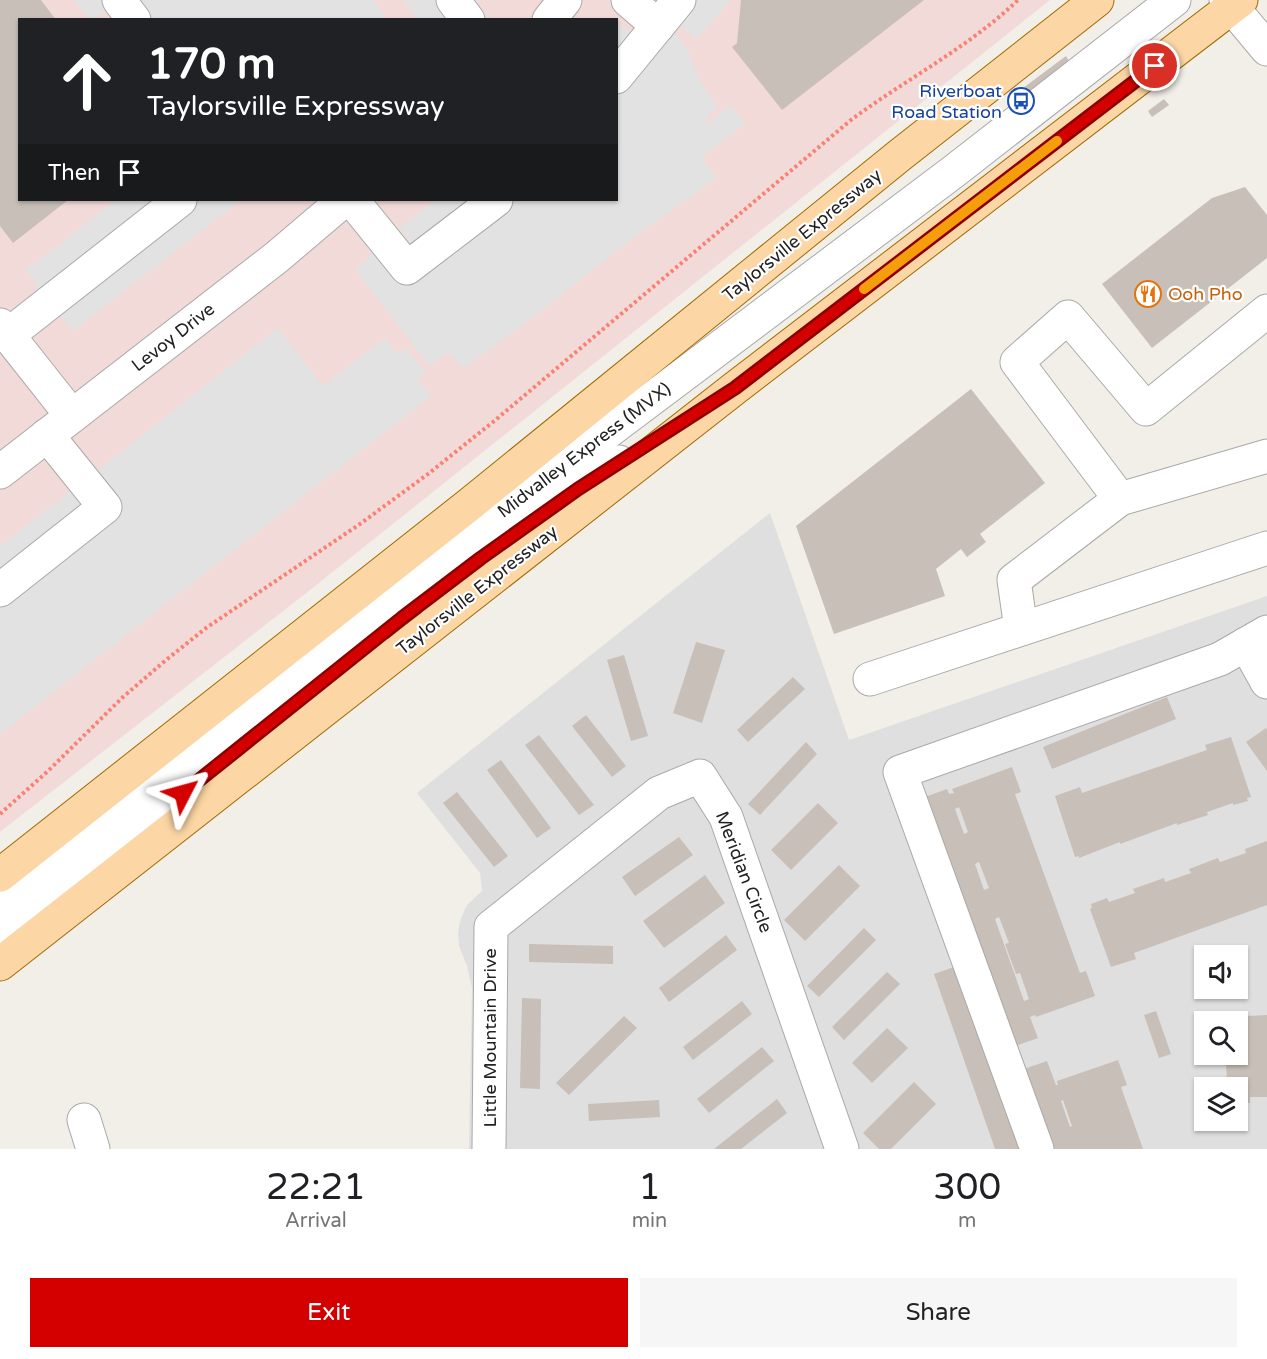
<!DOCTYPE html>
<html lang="en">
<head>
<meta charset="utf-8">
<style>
  :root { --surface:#fff; --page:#f6f6f6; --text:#202124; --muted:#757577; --accent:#d40000 }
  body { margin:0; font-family:"Varela Round",sans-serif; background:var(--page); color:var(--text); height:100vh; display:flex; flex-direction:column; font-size:22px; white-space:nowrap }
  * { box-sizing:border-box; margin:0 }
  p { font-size:20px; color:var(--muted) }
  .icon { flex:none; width:33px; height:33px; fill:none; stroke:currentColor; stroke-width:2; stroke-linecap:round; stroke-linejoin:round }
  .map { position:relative; height:1149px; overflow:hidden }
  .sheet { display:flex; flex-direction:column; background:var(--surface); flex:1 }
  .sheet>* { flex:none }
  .top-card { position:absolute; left:18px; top:18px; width:600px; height:183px; border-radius:0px; box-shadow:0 2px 4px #0004; background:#202124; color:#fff; overflow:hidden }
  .fabs { position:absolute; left:1194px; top:945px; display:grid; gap:12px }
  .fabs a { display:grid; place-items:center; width:54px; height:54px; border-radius:0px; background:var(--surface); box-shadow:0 2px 4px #0004; font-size:30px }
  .pin { position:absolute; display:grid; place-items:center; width:51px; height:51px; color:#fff; margin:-26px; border:3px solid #fff; border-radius:50%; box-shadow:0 2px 6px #0007 }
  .me { position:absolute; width:66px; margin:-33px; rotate:51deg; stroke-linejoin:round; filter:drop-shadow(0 0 4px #0008) }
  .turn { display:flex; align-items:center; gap:21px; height:126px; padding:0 30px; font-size:27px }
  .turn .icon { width:78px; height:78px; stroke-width:2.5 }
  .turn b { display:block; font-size:42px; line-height:51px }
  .then { display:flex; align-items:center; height:57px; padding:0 30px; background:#0003; gap:12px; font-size:22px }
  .eta { display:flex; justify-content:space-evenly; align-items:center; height:102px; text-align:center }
  .eta b { font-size:36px; font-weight:600; line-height:42px }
  .button { display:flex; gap:12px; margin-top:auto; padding:12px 30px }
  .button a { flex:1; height:69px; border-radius:0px; background:var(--accent); color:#fff; font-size:24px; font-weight:600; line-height:69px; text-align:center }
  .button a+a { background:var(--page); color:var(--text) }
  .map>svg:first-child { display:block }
</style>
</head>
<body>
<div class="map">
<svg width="1267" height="1149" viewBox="0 0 1267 1149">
  <rect width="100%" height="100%" fill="#f2efe9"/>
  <!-- residential -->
  <path fill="#e0dfdf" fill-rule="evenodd" d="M770,513L849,740L1267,596V1149H469L472,988L467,966L459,946L458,932L461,918L467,905L482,891L480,873L417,793ZM1204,956H1238V988H1204ZM1204,1022H1238V1054H1204ZM1204,1088H1238V1120H1204Z"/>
  <!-- commercial -->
  <path fill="#f2dad9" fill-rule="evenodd" d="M0,0H1050L305,594L0,832ZM20,20H616V200H20Z"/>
  <!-- parking -->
  <g fill="#e2e2e2">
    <polygon points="74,0 373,0 388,19 118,20 109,8 93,19 89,19"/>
    <polygon points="402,0 478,0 477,4 492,19 418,19"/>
    <polygon points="612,0 655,5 659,0 731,0 697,39 679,25 674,31 688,52 699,80 718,108 707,116 705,122 710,122 731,105 745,124 704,155 703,159 716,178 633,238 532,318 464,368 449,354 445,354 430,366 355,270 372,255 358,235 382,216 405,247 413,246 399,228 436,200 616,200 617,22 631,33 636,28 608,5"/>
    <polygon points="116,200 241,200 73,331 60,316 54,318 33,292 36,289 36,284 26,270"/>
    <polygon points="278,328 323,386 385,338 397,354 406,348 426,372 418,379 431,396 0,734 0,546 70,491 56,472 98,470"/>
  </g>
  <!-- building -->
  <g fill="#c7bfb8" fill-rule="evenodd">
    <polygon points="0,0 41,0 56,20 20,20 20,200 68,200 13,243 0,226"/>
    <polygon points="741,0 924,0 782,110 732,47 737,43"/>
    <polygon points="1066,56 1070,63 1028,94 1023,88"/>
    <polygon points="1164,99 1169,105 1152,117 1148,111"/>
    <polygon points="1245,187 1267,215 1267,258 1152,348 1102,284 1212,198"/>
    <polygon points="971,389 1045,483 980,534 986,542 967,557 961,549 936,569 945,596 834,634 796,526"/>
    <polygon points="696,642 725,650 702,723 673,713"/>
    <polygon points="624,655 648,736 631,741 607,660"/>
    <polygon points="793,677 805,689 748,742 737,730"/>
    <polygon points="1167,697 1176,719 1052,769 1043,747"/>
    <polygon points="586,715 626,766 612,777 572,726"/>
    <polygon points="1266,728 1267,729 1267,771 1246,742"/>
    <polygon points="539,735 594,805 579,815 525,745"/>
    <polygon points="1231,737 1251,797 1247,798 1248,801 1233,805 1233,803 1207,812 1208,815 1177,825 1177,823 1120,844 1120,842 1079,858 1079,856 1075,857 1055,796 1080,787 1082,793 1207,750 1205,745"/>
    <polygon points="806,742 817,754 760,815 748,804"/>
    <polygon points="501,760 551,828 537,838 487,770"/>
    <path d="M1012,767L1021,792L1015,794L1080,973L1086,971L1095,996L1036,1017L1035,1015L1030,1017L1038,1038L1015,1046L925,797L947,789L949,794L954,793L952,789ZM959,807L968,832L964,834L955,809ZM979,862L989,888L984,890L975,864ZM999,917L1009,943L1005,944L1016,974L1020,973L1029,999L1024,1001L995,919Z"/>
    <polygon points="457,792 508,856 494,867 443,803"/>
    <polygon points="818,803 838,823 791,870 771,850"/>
    <polygon points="679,837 693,855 635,896 622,877"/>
    <polygon points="1267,841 1267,905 1134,953 1136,959 1111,967 1090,909 1092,908 1091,904 1107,898 1109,902 1135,893 1133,889 1164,878 1165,882 1191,873 1189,869 1218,858 1220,862 1246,853 1245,849"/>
    <polygon points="839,865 860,886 805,941 784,920"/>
    <polygon points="705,875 725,903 664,948 643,921"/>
    <polygon points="864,928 876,940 819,997 807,986"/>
    <polygon points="726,935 737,950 669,1002 659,988"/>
    <polygon points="529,944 613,946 613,964 529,962"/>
    <polygon points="957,966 1021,1149 995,1149 934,974"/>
    <polygon points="887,972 900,984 844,1040 832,1027"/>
    <polygon points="522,998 541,999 540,1089 520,1088"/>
    <polygon points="742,1001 752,1014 693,1060 683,1047"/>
    <polygon points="1156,1011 1171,1054 1159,1058 1144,1015"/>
    <polygon points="1267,1015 1267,1097 1250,1097 1250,1103 1238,1103 1238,1088 1231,1088 1231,1078 1227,1078 1225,1054 1238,1054 1238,1022 1229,1022 1229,1017"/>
    <polygon points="624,1016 637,1028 569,1095 556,1083"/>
    <polygon points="887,1028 908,1048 872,1083 852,1063"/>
    <polygon points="762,1047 774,1061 709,1113 697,1099"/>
    <path d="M1118,1060L1127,1085L1121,1087L1143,1149H1052L1024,1069L1047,1061L1056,1085H1058L1057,1081ZM1063,1100L1072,1126L1070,1127L1061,1101Z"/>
    <polygon points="914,1082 936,1104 891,1149 879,1149 863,1133"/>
    <polygon points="777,1099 787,1113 741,1149 714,1149"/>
    <polygon points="659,1100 660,1117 589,1121 588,1104"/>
  </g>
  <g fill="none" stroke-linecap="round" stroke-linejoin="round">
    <defs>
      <g id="minor">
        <polyline points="119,0 134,20"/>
        <polyline points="453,0 468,20"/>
        <polyline points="628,0 658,26"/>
        <polyline points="1226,0 1267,49"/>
        <polyline points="549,20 565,0"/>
        <polyline points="616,77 679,0"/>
        <polyline points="352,200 407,268 496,200"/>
        <polyline points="1267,311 1146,409 1068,317 1017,362 1120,499 1267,456"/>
        <polyline points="0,325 72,416"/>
        <polyline points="8,335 180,200"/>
        <polyline points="0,472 277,257 344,200"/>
        <polyline points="0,590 105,507 47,435"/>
        <polyline points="429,598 561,501 619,462"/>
        <polyline points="1021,629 1014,580 1120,499"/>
        <polyline points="1246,644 1267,682"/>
        <polyline points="870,679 1267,548"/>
        <polyline points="0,906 366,618 573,458 953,172 1174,0"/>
        <polyline points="0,939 372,642"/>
        <polyline points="84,1120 93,1149"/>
        <polyline points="489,1149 491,927 659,793 700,776 726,817 842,1149"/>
        <polyline points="1037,1149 900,772 1220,659 1267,632"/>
      </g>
      <g id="major">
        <polyline points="0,875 470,504 900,155 1097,0"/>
        <polyline points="0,964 735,388 1241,0"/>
      </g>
    </defs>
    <!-- minor casing -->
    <use href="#minor" stroke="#a9a9a9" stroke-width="35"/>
    <!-- major casing -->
    <use href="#major" stroke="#a06b00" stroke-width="35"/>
    <!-- path -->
    <path stroke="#fa8072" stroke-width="4" stroke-dasharray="3 3" stroke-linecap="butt" d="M0,814L48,771L123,697L166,660L206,628L360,524L428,474L493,422L851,120C906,79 968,48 1018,0"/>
    <!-- minor -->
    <use href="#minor" stroke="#fff" stroke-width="33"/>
    <!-- major -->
    <use href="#major" stroke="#fcd6a4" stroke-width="33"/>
  </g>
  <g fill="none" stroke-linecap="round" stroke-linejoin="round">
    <defs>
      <polyline id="route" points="183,793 402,618 481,558 578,489 735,388 1155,66"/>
    </defs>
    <!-- route casing -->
    <use href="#route" stroke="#8a0000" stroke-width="15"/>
    <!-- route -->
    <use href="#route" stroke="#d40000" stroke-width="10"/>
    <!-- slow -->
    <polyline stroke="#f59e0b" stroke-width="10" points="864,289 1057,141"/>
  </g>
  <!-- icons -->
  <defs>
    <symbol id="bus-ring" viewBox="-11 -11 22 22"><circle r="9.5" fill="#fff" stroke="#1a4fb4" stroke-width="1.5"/><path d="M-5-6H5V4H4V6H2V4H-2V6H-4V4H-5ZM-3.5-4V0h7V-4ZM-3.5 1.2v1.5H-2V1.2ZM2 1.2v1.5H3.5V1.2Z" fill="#1a4fb4"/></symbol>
    <symbol id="restaurant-ring" viewBox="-11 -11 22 22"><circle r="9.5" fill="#fff" stroke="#e8710a" stroke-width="1.5"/><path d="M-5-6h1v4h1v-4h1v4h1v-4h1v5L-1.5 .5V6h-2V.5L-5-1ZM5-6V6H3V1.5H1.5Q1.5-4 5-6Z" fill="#e8710a"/></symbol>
  </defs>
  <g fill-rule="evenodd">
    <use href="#bus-ring" x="1006" y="86" width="30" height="30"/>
    <use href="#restaurant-ring" x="1133" y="279" width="30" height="30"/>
  </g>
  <g text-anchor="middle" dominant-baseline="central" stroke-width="4.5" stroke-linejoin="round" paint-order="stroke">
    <!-- transit labels -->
    <g font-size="18" fill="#164399" stroke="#fff" text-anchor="end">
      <text x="1002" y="91">Riverboat<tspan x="1002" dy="21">Road Station</tspan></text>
    </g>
    <!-- street labels -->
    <g font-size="18" fill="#222" stroke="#fff">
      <text transform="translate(802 235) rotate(-39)">Taylorsville Expressway</text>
      <text transform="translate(173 337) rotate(-38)">Levoy Drive</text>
      <text transform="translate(584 450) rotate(-37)">Midvalley Express (MVX)</text>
      <text transform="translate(477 590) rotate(-38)">Taylorsville Expressway</text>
      <text transform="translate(744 872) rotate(69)">Meridian Circle</text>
      <text transform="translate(490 1038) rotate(-90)">Little Mountain Drive</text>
    </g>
    <!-- food labels -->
    <g font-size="18" fill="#c56008" stroke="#fff" text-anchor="start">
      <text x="1168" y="294">Ooh Pho</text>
    </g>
  </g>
</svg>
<div class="fabs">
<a><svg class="icon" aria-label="sound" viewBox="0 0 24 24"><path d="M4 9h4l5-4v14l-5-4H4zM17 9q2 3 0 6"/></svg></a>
<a><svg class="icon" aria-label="search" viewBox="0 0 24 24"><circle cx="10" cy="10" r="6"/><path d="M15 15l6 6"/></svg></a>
<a><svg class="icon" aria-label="layers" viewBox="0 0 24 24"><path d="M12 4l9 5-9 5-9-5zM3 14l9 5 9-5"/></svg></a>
</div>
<div class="pin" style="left:1155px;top:66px;background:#d93025"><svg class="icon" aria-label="arrive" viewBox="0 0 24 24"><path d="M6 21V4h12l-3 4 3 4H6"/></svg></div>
<svg class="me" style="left:183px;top:793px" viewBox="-20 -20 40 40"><path d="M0-17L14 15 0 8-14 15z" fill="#d40000" stroke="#fff" stroke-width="4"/></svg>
<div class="top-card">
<div class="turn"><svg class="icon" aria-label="ahead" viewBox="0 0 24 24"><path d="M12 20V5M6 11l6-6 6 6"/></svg><div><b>170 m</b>Taylorsville Expressway</div></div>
<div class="then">Then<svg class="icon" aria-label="arrive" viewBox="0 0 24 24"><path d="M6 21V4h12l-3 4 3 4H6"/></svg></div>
</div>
</div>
<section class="sheet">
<div class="eta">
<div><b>22:21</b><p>Arrival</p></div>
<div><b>1</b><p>min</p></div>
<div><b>300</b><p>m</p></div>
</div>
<div class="button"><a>Exit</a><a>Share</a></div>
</section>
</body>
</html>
